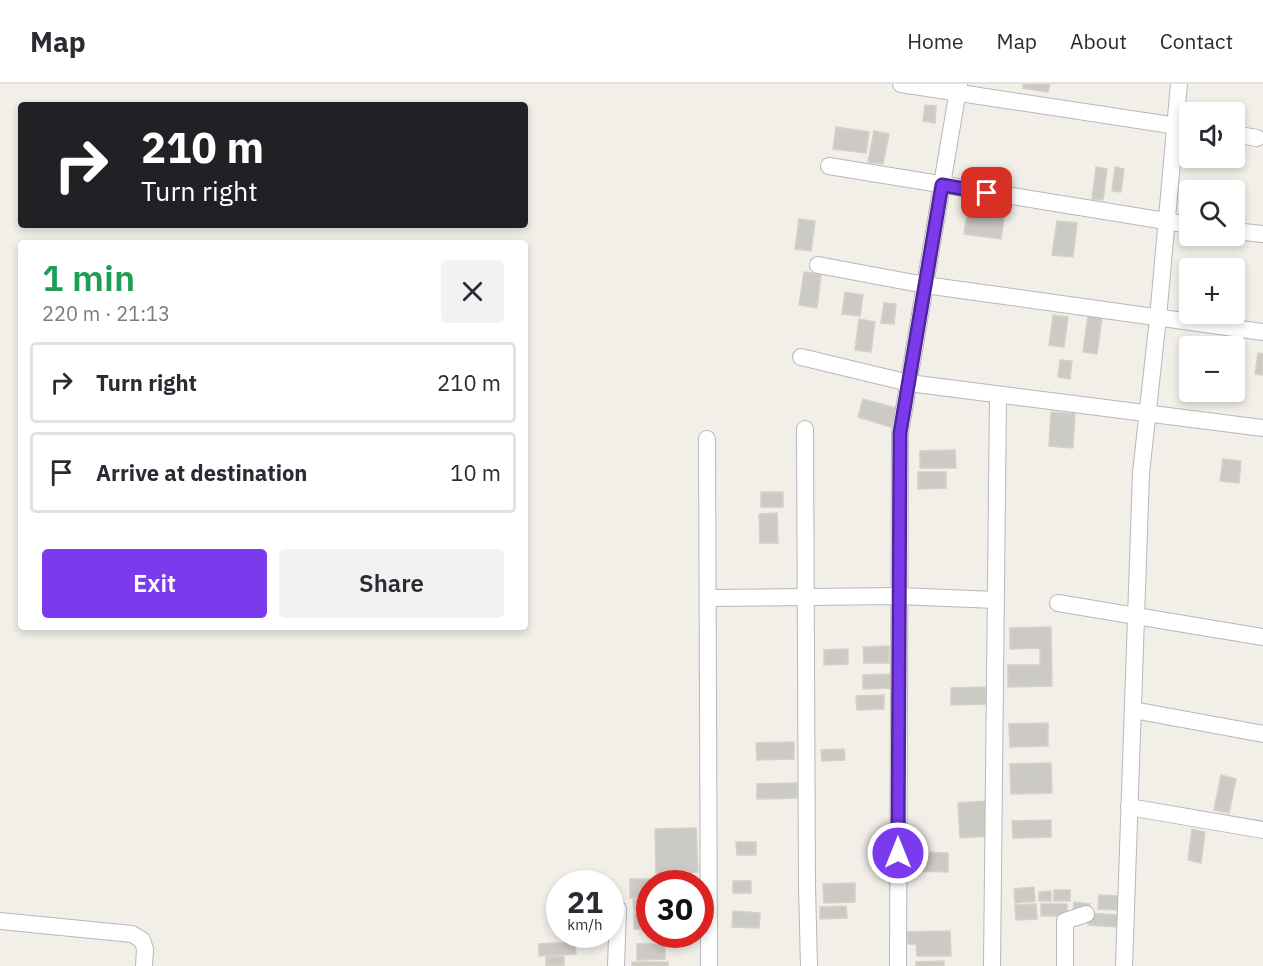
<!DOCTYPE html>
<html lang="en">
<head>
<meta charset="utf-8">
<style>
  :root { --surface:#fff; --page:#f2f2f3; --text:#2b2b33; --muted:#7c7c81; --line:#e1e1e2; --accent:#7c3aed }
  body { margin:0; font-family:"IBM Plex Sans",sans-serif; background:var(--page); color:var(--text); height:100vh; display:flex; flex-direction:column; font-size:22px; white-space:nowrap }
  * { box-sizing:border-box; margin:0 }
  p { font-size:20px; color:var(--muted) }
  .icon { flex:none; width:33px; height:33px; fill:none; stroke:currentColor; stroke-width:2; stroke-linecap:round; stroke-linejoin:round }
  .map { position:relative; flex:1; overflow:hidden }
  .side { position:absolute; left:18px; top:156px; width:510px; height:390px; display:flex; flex-direction:column; background:var(--surface); border-radius:6px; box-shadow:0 3px 9px #0003 }
  .side>* { flex:none }
  .banner { position:absolute; left:18px; top:18px; width:510px; height:126px; border-radius:6px; box-shadow:0 3px 9px #0003; background:#202124; color:#fff; overflow:hidden }
  .fabs { position:absolute; left:1179px; top:18px; display:grid; gap:12px }
  .fabs a { display:grid; place-items:center; width:66px; height:66px; border-radius:6px; background:var(--surface); box-shadow:0 3px 9px #0003; font-size:30px }
  .speed { position:absolute; left:546px; top:786px; display:flex; gap:12px; font-size:30px; font-weight:700; text-align:center }
  .speed>* { display:grid; place-content:center; width:78px; height:78px; border-radius:50%; background:var(--surface); box-shadow:0 3px 9px #0003; line-height:1 }
  .speed small { font-size:15px; font-weight:400 }
  .speed .limit { border:9px solid #d22; background:#fff; color:#111 }
  .pin { position:absolute; display:grid; place-items:center; width:51px; height:51px; color:#fff; margin:-26px; border-radius:12px; box-shadow:0 3px 9px #0006 }
  .me { position:absolute; width:66px; margin:-33px; rotate:0deg; stroke-linejoin:round; filter:drop-shadow(0 0 4px #0008) }
  .turn { display:flex; align-items:center; gap:21px; height:126px; padding:0 24px; font-size:27px }
  .turn .icon { width:78px; height:78px; stroke-width:2.5 }
  .turn b { display:block; font-size:42px; line-height:51px }
  .round { display:grid; place-items:center; flex:none; width:63px; height:63px; border-radius:6px; background:var(--page) }
  .headline { display:flex; align-items:center; justify-content:space-between; height:102px; padding:0 24px }
  h1 { font-size:36px; font-weight:600; line-height:45px; color:#1e9e55 }
  .action { display:flex; gap:12px; margin-top:auto; padding:12px 24px }
  .action a { flex:1; height:69px; border-radius:6px; background:var(--accent); color:#fff; font-size:24px; font-weight:600; line-height:69px; text-align:center }
  .action a+a { background:var(--page); color:var(--text) }
  ul { padding:0; list-style:none }
  li { display:flex; align-items:center; gap:18px; height:81px; margin:0 12px 9px; padding:0 12px; border:3px solid var(--line); border-radius:6px }
  li div { flex:1 }
  li b { display:block; font-size:22px }
  li em { font-style:normal }
  header { display:flex; align-items:center; gap:36px; box-sizing:border-box; height:84px; padding:0 30px; background:var(--surface); border-bottom:2px solid var(--line) }
  header strong { font-size:28px }
  nav { display:flex; gap:33px; margin-inline-start:auto; font-size:21px }
  .map>svg:first-child { display:block }
</style>
</head>
<body>
<header>
<strong>Map</strong>
<nav><a>Home</a><a>Map</a><a>About</a><a>Contact</a></nav>
</header>
<div class="map">
<svg width="1263" height="882" viewBox="0 0 1263 882">
  <rect width="100%" height="100%" fill="#f1efe8"/>
  <!-- building -->
  <g fill="#cccac5" stroke="#d6d1c6" stroke-width="1.5">
    <polygon points="1023,0 1050,0 1048,8 1023,4"/>
    <polygon points="925,21 936,22 935,39 923,37"/>
    <polygon points="836,43 869,48 866,69 833,65"/>
    <polygon points="874,47 889,50 883,80 868,78"/>
    <polygon points="1096,83 1107,85 1103,116 1092,115"/>
    <polygon points="1115,83 1124,85 1121,108 1112,107"/>
    <polygon points="968,121 1005,126 1001,155 964,150"/>
    <polygon points="799,135 815,137 811,167 795,165"/>
    <polygon points="1057,137 1077,139 1073,173 1052,171"/>
    <polygon points="804,188 821,190 817,224 799,221"/>
    <polygon points="845,208 863,211 860,232 842,230"/>
    <polygon points="884,219 896,220 894,240 881,239"/>
    <polygon points="1053,231 1068,233 1064,263 1049,261"/>
    <polygon points="1088,231 1102,233 1097,270 1083,268"/>
    <polygon points="859,235 875,238 871,268 855,266"/>
    <polygon points="1258,269 1263,270 1263,291 1255,290"/>
    <polygon points="1060,276 1072,277 1070,295 1058,293"/>
    <polygon points="1234,294 1238,295 1236,313 1212,311 1213,308 1234,308"/>
    <polygon points="863,315 896,324 891,343 858,333"/>
    <polygon points="1051,328 1075,330 1073,364 1049,362"/>
    <polygon points="955,366 956,384 920,384 920,367"/>
    <polygon points="1223,375 1241,377 1239,399 1220,397"/>
    <polygon points="918,388 946,388 946,404 918,405"/>
    <rect x="761" y="408" width="22" height="15"/>
    <polygon points="777,429 778,459 760,459 759,430"/>
    <polygon points="1051,543 1052,602 1008,603 1008,581 1040,581 1040,564 1010,565 1010,544"/>
    <polygon points="889,562 889,579 864,579 863,563"/>
    <polygon points="848,565 848,580 824,581 824,566"/>
    <polygon points="895,590 895,604 863,605 863,591"/>
    <polygon points="989,603 989,620 951,621 951,604"/>
    <polygon points="884,611 884,625 857,626 856,612"/>
    <polygon points="1048,639 1048,662 1010,663 1009,640"/>
    <polygon points="794,658 794,675 757,676 756,659"/>
    <polygon points="844,665 845,676 822,677 821,666"/>
    <polygon points="1051,679 1052,709 1011,710 1010,680"/>
    <polygon points="1221,691 1236,695 1229,729 1214,726"/>
    <polygon points="797,699 797,714 757,715 757,700"/>
    <polygon points="988,717 989,752 960,754 958,719"/>
    <polygon points="1051,736 1051,753 1013,754 1012,737"/>
    <polygon points="696,744 698,788 656,790 655,745"/>
    <polygon points="1192,745 1205,748 1201,779 1188,776"/>
    <polygon points="736,758 756,758 756,771 737,771"/>
    <polygon points="913,768 948,769 948,788 912,787"/>
    <polygon points="630,795 666,795 666,800 650,800 650,814 630,814"/>
    <polygon points="673,795 701,795 701,816 700,800 673,800"/>
    <rect x="733" y="797" width="18" height="12"/>
    <polygon points="855,799 855,818 824,819 823,800"/>
    <polygon points="1034,803 1035,817 1015,819 1014,805"/>
    <rect x="1054" y="806" width="16" height="11"/>
    <polygon points="1051,807 1051,817 1039,817 1039,808"/>
    <polygon points="1099,811 1118,812 1117,826 1098,825"/>
    <polygon points="633,816 650,816 650,827 634,827"/>
    <polygon points="1074,818 1090,820 1089,829 1073,827"/>
    <polygon points="1036,820 1037,835 1016,836 1015,821"/>
    <rect x="1041" y="820" width="26" height="12"/>
    <polygon points="846,822 847,834 820,835 820,823"/>
    <polygon points="733,827 760,829 759,844 732,843"/>
    <polygon points="634,829 650,830 650,845 634,845"/>
    <polygon points="1089,829 1118,831 1117,843 1088,841"/>
    <polygon points="950,847 951,872 917,872 916,860 908,860 907,848"/>
    <polygon points="575,858 576,870 539,872 539,860"/>
    <polygon points="637,860 665,860 665,875 637,876"/>
    <polygon points="564,872 564,881 546,882 546,873"/>
    <polygon points="944,877 944,882 916,882 916,878"/>
    <rect x="632" y="878" width="36" height="4"/>
  </g>
  <g fill="none" stroke-linecap="round" stroke-linejoin="round">
    <defs>
      <g id="minor">
        <polyline points="901,0 1190,44"/>
        <polyline points="1234,50 1257,54"/>
        <polyline points="829,82 1190,141"/>
        <polyline points="1234,147 1263,150"/>
        <polyline points="818,181 925,201 1263,248"/>
        <polyline points="801,273 909,299 1263,344"/>
        <polyline points="805,345 807,803 809,882"/>
        <polyline points="707,355 709,882"/>
        <polyline points="708,514 899,512 996,516"/>
        <polyline points="1058,519 1263,553"/>
        <polyline points="1133,626 1263,650"/>
        <polyline points="1129,723 1263,746"/>
        <polyline points="0,837 132,850 142,856 145,865 144,882"/>
        <polyline points="616,882 618,825"/>
        <polyline points="898,882 900,349 959,0"/>
        <polyline points="992,882 998,311"/>
        <polyline points="1065,882 1065,837 1086,830"/>
        <polyline points="1124,882 1141,389 1158,234 1179,0"/>
      </g>
    </defs>
    <!-- minor casing -->
    <use href="#minor" stroke="#b5b8bc" stroke-width="18"/>
    <!-- minor -->
    <use href="#minor" stroke="#fff" stroke-width="16"/>
  </g>
  <g fill="none" stroke-linecap="round" stroke-linejoin="round">
    <defs>
      <polyline id="route" points="898,769 900,349 942,101 987,109"/>
    </defs>
    <!-- route casing -->
    <use href="#route" stroke="#51269a" stroke-width="15"/>
    <!-- route -->
    <use href="#route" stroke="#7c3aed" stroke-width="10"/>
  </g>
</svg>
<div class="fabs">
<a><svg class="icon" aria-label="sound" viewBox="0 0 24 24"><path d="M4 9h4l5-4v14l-5-4H4zM17 9q2 3 0 6"/></svg></a>
<a><svg class="icon" aria-label="search" viewBox="0 0 24 24"><circle cx="10" cy="10" r="6"/><path d="M15 15l6 6"/></svg></a>
<a>+</a>
<a>−</a>
</div>
<div class="speed"><div>21<small>km/h</small></div><div class="limit">30</div></div>
<div class="pin" style="left:987px;top:109px;background:#d93025"><svg class="icon" aria-label="arrive" viewBox="0 0 24 24"><path d="M6 21V4h12l-3 4 3 4H6"/></svg></div>
<svg class="me" style="left:898px;top:769px" viewBox="-20 -20 40 40"><circle r="17" fill="#7c3aed" stroke="#fff" stroke-width="3"/><path d="M0-11L8 9 0 5-8 9z" fill="#fff"/></svg>
<div class="banner">
<div class="turn"><svg class="icon" aria-label="right" viewBox="0 0 24 24"><path d="M7 20v-9h11M14 6l5 5-5 5"/></svg><div><b>210 m</b>Turn right</div></div>
</div>
<section class="side">
<div class="headline"><div><h1>1 min</h1><p>220 m · 21:13</p></div><a class="round"><svg class="icon" aria-label="close" viewBox="0 0 24 24"><path d="M6 6l12 12M18 6L6 18"/></svg></a></div>
<ul>
<li><svg class="icon" aria-label="right" viewBox="0 0 24 24"><path d="M7 20v-9h11M14 6l5 5-5 5"/></svg><div><b>Turn right</b></div><em>210 m</em></li>
<li><svg class="icon" aria-label="arrive" viewBox="0 0 24 24"><path d="M6 21V4h12l-3 4 3 4H6"/></svg><div><b>Arrive at destination</b></div><em>10 m</em></li>
</ul>
<div class="action"><a>Exit</a><a>Share</a></div>
</section>
</div>
</body>
</html>
